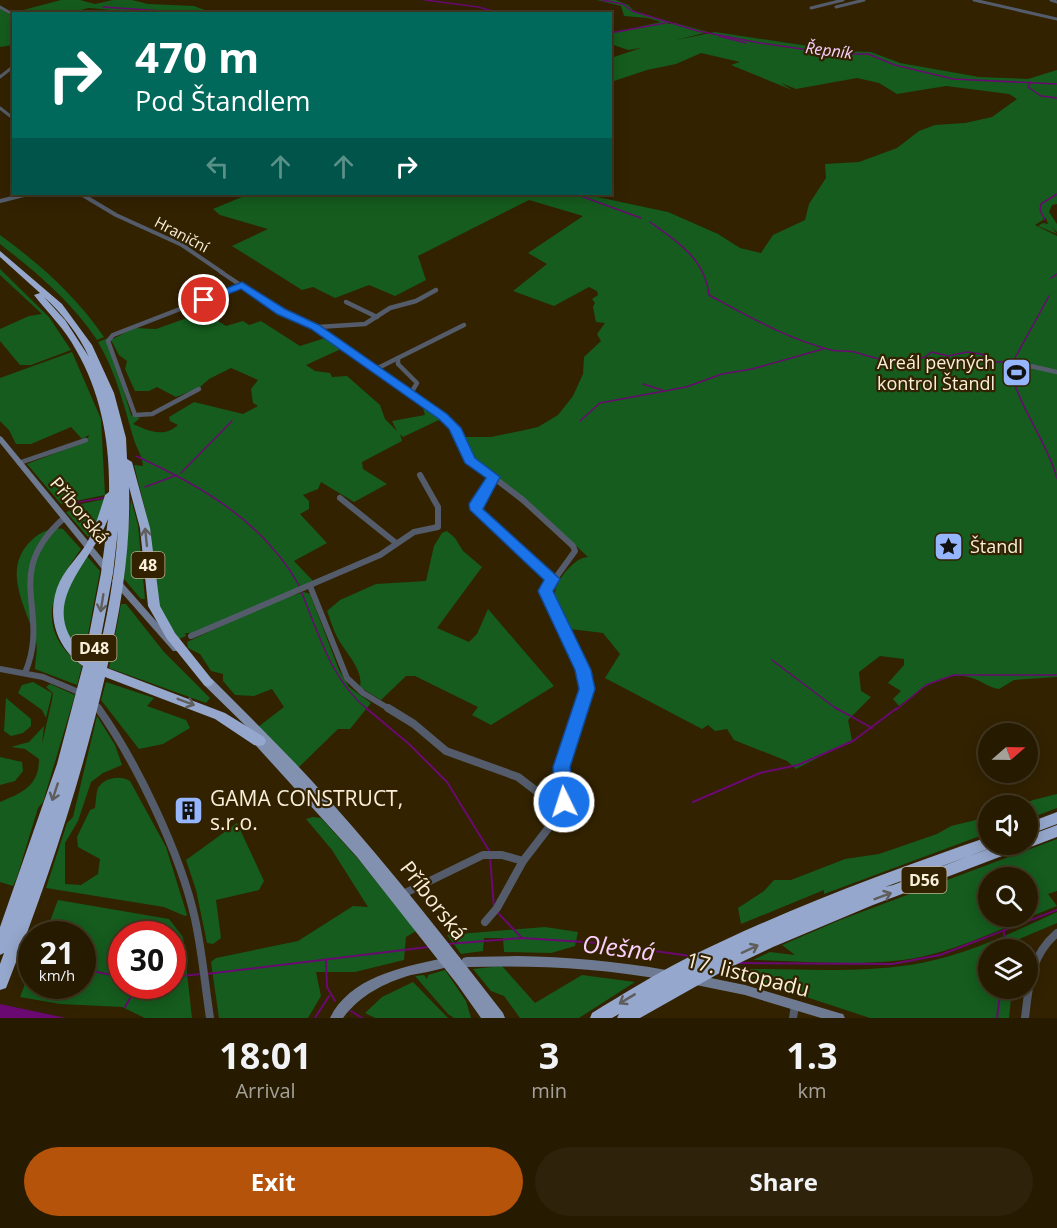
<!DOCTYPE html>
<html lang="en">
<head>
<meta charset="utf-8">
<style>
  :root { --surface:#261a00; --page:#2e230a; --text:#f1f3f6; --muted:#a4a199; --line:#423822; --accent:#b45309 }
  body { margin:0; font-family:"Open Sans",sans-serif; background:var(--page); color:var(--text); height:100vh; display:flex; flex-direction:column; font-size:22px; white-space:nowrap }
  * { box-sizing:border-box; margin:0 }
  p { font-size:20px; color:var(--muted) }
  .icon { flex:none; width:33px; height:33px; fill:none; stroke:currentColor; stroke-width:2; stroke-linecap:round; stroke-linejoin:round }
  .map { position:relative; height:1018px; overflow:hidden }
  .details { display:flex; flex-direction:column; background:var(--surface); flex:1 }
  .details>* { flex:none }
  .banner { position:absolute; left:12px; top:12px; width:600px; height:183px; border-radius:0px; box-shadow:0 3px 15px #0003,0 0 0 2px var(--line); background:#00695c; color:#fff; overflow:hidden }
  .needle { width:39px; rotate:70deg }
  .controls { position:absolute; left:978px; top:723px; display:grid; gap:12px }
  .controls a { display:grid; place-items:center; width:60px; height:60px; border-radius:50%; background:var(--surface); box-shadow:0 3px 15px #0003,0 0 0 2px var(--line); font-size:30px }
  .speed { position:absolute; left:18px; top:921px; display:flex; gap:12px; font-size:30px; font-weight:700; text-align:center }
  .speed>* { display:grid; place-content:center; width:78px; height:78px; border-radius:50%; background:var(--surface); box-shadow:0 3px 15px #0003,0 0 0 2px var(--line); line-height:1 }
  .speed small { font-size:15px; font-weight:400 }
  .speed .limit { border:9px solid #d22; background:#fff; color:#111 }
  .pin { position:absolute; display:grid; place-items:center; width:51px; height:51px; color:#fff; margin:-26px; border:3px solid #fff; border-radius:50%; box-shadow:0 2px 6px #0007 }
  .me { position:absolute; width:66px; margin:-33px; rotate:356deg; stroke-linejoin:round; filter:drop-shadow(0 0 4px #0008) }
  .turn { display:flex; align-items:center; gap:21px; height:126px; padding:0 24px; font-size:27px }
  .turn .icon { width:78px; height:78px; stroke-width:2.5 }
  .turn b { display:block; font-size:42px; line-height:51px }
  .lanes { display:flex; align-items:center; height:57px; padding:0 24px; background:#0003; justify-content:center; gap:30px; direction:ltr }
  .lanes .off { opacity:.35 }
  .eta { display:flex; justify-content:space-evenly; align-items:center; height:102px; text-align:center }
  .eta b { font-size:36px; font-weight:700; line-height:42px }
  .primary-button { display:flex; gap:12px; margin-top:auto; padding:12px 24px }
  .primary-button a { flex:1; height:69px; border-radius:36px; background:var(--accent); color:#fff; font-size:24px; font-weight:700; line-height:69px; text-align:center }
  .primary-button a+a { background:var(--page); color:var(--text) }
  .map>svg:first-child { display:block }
</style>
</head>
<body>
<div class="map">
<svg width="1057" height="1018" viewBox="0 0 1057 1018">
  <rect width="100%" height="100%" fill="#322200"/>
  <!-- green -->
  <g fill="#155c1e" fill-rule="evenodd">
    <polygon points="61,0 80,0 95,4 113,0 132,0 148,4 194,6 213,13 129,14 132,12 89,8 69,13 12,13"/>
    <path d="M597,0H616L628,5L634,11L671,22L666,24L675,23L708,32L676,40L715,32L841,51L871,52L900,63L979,77L1028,79L1057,70V204L1052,205L1049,212L1057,224V232L1051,226L1057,234L1038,226L1043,223L1048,224L1046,218L1035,225L1057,236V371L1021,363L1057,373V677L1014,680L999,689C989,688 982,681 972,678C943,669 922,689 899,706L893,699L901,691L888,683L904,665V659L880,656L859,672L861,691L871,697L848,720L852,740L796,769L787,761L734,740L727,729L715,731L708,725L702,729L605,678L620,654L603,633L570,629C552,608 548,590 568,569C575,562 579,558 588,557L530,503L473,461L461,437H491L525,430L538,427L558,415L573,396L583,374L584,357L601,341L597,334L605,323L596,322L593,307L595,303L592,299L598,295L597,291L589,287L554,306L513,291L547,264L528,253L583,216L529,200L418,256L426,280L395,296L369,285L335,298L313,287L302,290L232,246L268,229L220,215L213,209L249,194H583L668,212L718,234L740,248L761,253L773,235L805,220L809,204L826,178L825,164L859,162L897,148L919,131L935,125L965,123L992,117L1017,99L1009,94L946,86L897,94L879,83L857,78L796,89L781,83L792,90L731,65L740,62L701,53L676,64L647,70L611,82V58L641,48L628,50L611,44V33L661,22L648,18L624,16L621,6Z"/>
    <polygon points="0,8 13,17 13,45 0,47"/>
    <path d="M0,235C40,264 76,296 104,337L97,340C72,302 36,272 0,244Z"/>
    <polygon points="0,269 49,317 71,350 31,365 20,365 0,341 0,329 29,316 42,314 0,275"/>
    <path d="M204,312L226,326L243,321L249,325L261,321L300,346L325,338L341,349L306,365L315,371L330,373L332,377L347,376L380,405L385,419L397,431L392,421L425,415L423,408L426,407L443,418L403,437L400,434L402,441L362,462L363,469L387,484L354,502L321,482L318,489L303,495L309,501V509L300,514L327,543L294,561L314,582L192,633H185L186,636L179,639L162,613L157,599L146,513L134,465L143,466C142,455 137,449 134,440C124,406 116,372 98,342L108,338L131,415L140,418L133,424C149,431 163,438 178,425L170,421L169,417L194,402L243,414L258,406L253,403L251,389L258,380L231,368L209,379L199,388L176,397L157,387L149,391H135L125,369L127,361L119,355L111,340L134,328L156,329Z"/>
    <polygon points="72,352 101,419 105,495 61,504 27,464 87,441 89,435 82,439 71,427 31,444 16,444 9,430 0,421 0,378"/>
    <polygon points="105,499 102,513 88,537 66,512 81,508 81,504"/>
    <polygon points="131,499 138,525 145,599 141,599 124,579"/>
    <path d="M63,529L81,549C51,590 34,629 82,666L77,685L35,669C35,659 38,651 36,641C26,606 0,568 33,539C41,532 51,527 63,529Z"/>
    <path d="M447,531L455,538L463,551L482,567L437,628L469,642L477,634L488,609L554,686L491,725L472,715L478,707L415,676H406L381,700L360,687C364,670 345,652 337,637C333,629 330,619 327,611L340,600L376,584L426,581L434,546L442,533Z"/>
    <path d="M86,555L100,571L84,655C48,620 65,591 86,555Z"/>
    <polygon points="304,592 310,594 339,670 349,687 371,703 350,729 338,729 298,768 258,727 284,707 272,689 254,696 235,695 223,681 223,674 211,671 200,654 188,648 187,642 270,603"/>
    <polygon points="121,604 126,604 164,652 210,698 206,703 109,668"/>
    <polygon points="33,682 52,693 46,718 42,710 18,693 22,685"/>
    <polygon points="106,682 154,698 147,706 186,720 190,728 163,744 139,749 101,700"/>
    <path d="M50,684L75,695L43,802L38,808L17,877L13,886L0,882V802C21,793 39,787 39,759L25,749L11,747L29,742L44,726L42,744L52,700L53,693L46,687Z"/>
    <polygon points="6,698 31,719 31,726 23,733 11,736 4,731"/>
    <path d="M97,716L115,745L122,765L103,773L91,782L78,821L65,843V884L81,885L98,874L100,859L78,847L77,837L90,810L95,808C96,802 96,793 98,788C104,777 121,775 130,781L166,847L187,915L185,916L164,907L46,888L67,823L73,817Z"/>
    <polygon points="0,757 22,762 23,771 15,781 0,785"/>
    <polygon points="1057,794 1057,808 1028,819 1028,806 1022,805 1033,800"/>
    <polygon points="313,817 321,818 359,860 416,931 406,937 404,960 355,972 316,972 321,996 308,1018 219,1018 211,962 216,958 298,941 353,906 368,907 332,850 306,819"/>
    <polygon points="988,817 988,833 824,894 824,890 741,924 738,908 764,891 774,880 791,880 845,859 879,854 937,834 951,826"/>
    <polygon points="237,823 264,881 259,890 216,900 221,938 213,944 207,943 196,890 186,860"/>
    <path d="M1057,839V891L1048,894L1057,906C1016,922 975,943 933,954C876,969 812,961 753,960L770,952L795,955L782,945L840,920ZM988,878H1028V916H988Z"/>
    <path d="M58,900L169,919L183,937L192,1018H145L122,1007L60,1004L20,997L31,968L32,986H82V934H45ZM172,934V986H122V934Z"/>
    <path d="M1057,912V923L1017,940L1016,949L988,950V988L1012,989L1009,1018H870L791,992L758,985L759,982L773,978L758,975L745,983L736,978L735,972L745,969C799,969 856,973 910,965C961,957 1010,934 1057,912Z"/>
    <polygon points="545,927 578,932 575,946 551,953 504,952 503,938 484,938 483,951 461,954 447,935"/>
    <polygon points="502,966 535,1003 582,975 635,982 579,1018 520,1018 504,996 491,991 473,969"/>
    <polygon points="445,970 466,1001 471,1018 454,1018 448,1014 415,976 424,975 427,979 428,975"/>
    <polygon points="413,982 448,1018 375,1018 365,1013 382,997"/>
  </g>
  <!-- water -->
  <polygon fill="#6a0971" points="0,1004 66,1018 0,1018"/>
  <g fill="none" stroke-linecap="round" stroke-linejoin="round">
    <!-- stream-far1 -->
    <g stroke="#6a0971" stroke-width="1.5">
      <polyline points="425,0 478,7 505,14"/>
      <polyline points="602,0 623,4 632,11 698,31 760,43 837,54 868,54 895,65 953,79 1057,84"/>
      <polyline points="103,7 207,14"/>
      <polyline points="610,33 665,23"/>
      <polyline points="719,36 746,43"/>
      <polyline points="1031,82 1028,87 1041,96 1057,98"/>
      <polyline points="541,194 578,195 641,218"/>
      <polyline points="1045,220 1040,210 1041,204 1057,194"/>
      <path d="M650,222C678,242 705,259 709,295C748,316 787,339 831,350C840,352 850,350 858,353C883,361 910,370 932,352L948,356L967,352L981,354L994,362H1012"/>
      <polyline points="1051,278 1057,274"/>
      <path d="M1049,296L1010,367C1018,407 1046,439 1057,478"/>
      <polyline points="643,384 662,390"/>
      <polyline points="580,421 600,403 686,387 722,374 752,369 823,349"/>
      <path d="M136,456C202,486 264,522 300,587"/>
      <polyline points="181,473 232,421"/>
      <polyline points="145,487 177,475"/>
      <polyline points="67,504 103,498"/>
      <path d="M301,591C319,634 331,680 368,710"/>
      <polyline points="772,660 838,710"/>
      <polyline points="896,710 926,685 954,675 1057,675"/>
    </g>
    <!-- stream -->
    <g stroke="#6a0971" stroke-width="2">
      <polyline points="366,708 409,744 447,782 490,852"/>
      <polyline points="836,708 872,728"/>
      <polyline points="693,802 760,773 798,765 853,741 897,708"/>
      <polyline points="490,857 494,908"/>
      <polyline points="497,912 521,937"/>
      <polyline points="1004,932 1005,950"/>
      <polyline points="22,944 32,950"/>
      <polyline points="447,944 522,938 599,943 690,956"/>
      <polyline points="326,960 327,987 335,1001"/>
      <polyline points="739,963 892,964 940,955 1057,910"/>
      <polyline points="82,969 122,977"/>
      <polyline points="206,974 428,947"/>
      <polyline points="172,977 201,974"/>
      <polyline points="125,1007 137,986"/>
      <polyline points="351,1011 362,1018"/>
      <polyline points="315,1018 329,996"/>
      <polyline points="997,1018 1001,988"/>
    </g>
    <!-- street-far4 -->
    <g stroke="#545c6b" stroke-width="3">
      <polyline points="974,0 1057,19"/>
      <polyline points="1051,0 1057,2"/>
      <polyline points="0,7 14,15"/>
      <polyline points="836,7 864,0"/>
      <polyline points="811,8 843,0"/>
      <polyline points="0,77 14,66"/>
      <polyline points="0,108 14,119"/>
    </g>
    <!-- street-far3 -->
    <g stroke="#545c6b" stroke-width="4">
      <polyline points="81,194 116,215 182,245 223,273"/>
      <polyline points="0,201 28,194"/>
    </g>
    <!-- street-far2 -->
    <g stroke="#545c6b" stroke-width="4.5">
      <polyline points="221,272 281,312 326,334 411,393 455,428 470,460 478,466"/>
      <polyline points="346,302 377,317"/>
      <polyline points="318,327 365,324 390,308 416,301 436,290"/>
      <polyline points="398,358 398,364 417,383 411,393"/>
      <polyline points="1026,365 1057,372"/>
      <polyline points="374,370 464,325"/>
      <polyline points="199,389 152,414 135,415 108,341 113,335 242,285"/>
      <polyline points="19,463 86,440"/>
    </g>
    <!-- street-far1 -->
    <g stroke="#545c6b" stroke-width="6">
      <polyline points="476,464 523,500 573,546 575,551 546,591 583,670 587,689 580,710"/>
      <polyline points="493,477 476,504 476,510 552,579"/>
      <polyline points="340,498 396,543"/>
      <polyline points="310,586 347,678 363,693 391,710"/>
      <polyline points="191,636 380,555 414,532 438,527 438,507 420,475"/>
      <polyline points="0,669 43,677 81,693"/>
      <path d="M25,673C52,609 0,576 64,518"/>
      <polyline points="93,702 99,710"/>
    </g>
    <!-- street -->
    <g stroke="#545c6b" stroke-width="8">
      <path d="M98,708C136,761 181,855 195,919C202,951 205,985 210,1018"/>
      <polyline points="388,708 414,724 446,751 518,777 561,810"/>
      <polyline points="403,894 483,855 502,855 523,861"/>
      <polyline points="485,922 497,908 523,861 560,813 564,803 562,767 581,708"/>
      <polyline points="793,1018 795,1005"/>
      <path d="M1025,1018C1029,985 1030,956 1057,933"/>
    </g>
    <!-- secondary -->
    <g fill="#6e7a92" fill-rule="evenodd">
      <polygon points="0,436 2,437 112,570 113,572 112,574 106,574 0,443"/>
      <polygon points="116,578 119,579 179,647 180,649 179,651 173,651 113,583 112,581 113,579"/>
      <path d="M517,956C567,957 617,961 666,970L670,971L672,975L670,979L666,980C600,968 534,965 467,967L463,966L461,962L463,958L467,957Z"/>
      <path d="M440,959L444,960L446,964L444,968C433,971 422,973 411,975C384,983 360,995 343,1018H330C349,978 401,967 440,959Z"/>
      <polygon points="696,975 745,985 839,1013 843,1014 845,1018 821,1018 745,995 696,985 692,984 690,980 692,976"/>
    </g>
    <!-- primary -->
    <path fill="#8291b0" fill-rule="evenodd" d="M208,678L212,679C252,719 292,758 330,801C391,869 447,941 503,1013L505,1018H481L457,984L357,857L250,739L248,736L252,732L204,685L203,682L204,679Z"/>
    <!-- highway -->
    <g fill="#95a7cc" fill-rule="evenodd">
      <path d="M0,251L62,304L92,345L114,393L126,438L127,459L132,462L150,528L160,606L175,633L214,682L212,685L208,687L204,685L167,639L148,606L140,528L129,487C131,548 121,609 107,668L225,713L264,737L266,741L264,745L259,746L254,745L215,719L105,677C81,781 47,883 8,983L6,988L0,990V964L4,953L0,955V927L57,764L83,666C55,647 45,612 60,581C67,567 79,556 87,543C95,528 100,511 105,495L109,492C110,443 101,393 76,350C65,329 48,313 34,295L40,293L0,257ZM44,297C62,313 79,335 89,357L65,320ZM108,519L101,573L85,656C33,605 90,567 108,519ZM118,530C115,575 107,620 96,663L113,573Z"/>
      <polygon points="1057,812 1057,824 1028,835 1028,823"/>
      <path d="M1057,825V837L1028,848L1026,847L873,905L773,947L725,970L640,1018H617L619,1014L612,1018H590L592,1013C623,994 655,974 687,958C784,910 886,872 988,837V844H994L993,847L893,885L885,887L1002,844H1028V836Z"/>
    </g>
  </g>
  <!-- one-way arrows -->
  <defs><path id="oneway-shaft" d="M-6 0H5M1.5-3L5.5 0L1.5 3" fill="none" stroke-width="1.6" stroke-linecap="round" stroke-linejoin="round" transform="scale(1.5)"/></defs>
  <g stroke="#5f5e5c">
    <use href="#oneway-shaft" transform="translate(146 537) rotate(-96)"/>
    <use href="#oneway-shaft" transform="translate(102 603) rotate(99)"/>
    <use href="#oneway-shaft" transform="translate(186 702) rotate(21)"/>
    <use href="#oneway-shaft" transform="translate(55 792) rotate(108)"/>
    <use href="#oneway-shaft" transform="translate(883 896) rotate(-21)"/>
    <use href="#oneway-shaft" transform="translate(750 949) rotate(-25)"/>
    <use href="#oneway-shaft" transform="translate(627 999) rotate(149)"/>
  </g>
  <!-- route -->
  <polygon fill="#1a73e8" stroke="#114b97" stroke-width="1.5" points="242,282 285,309 319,325 447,414 461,428 475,458 500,477 483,509 560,579 553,591 591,670 595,689 570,767 573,802 571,808 558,808 555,802 553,767 579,689 575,670 538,591 544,580 470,510 469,504 486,478 465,463 449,429 439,419 311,329 277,314 241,289 207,302 198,300"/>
  <!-- icons -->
  <defs>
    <symbol id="stadium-square" viewBox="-11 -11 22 22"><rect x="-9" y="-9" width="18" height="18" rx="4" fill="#95b6fd" stroke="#322200"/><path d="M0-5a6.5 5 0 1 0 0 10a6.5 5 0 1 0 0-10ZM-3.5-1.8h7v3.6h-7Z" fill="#111"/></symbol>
    <symbol id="sight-square" viewBox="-11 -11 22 22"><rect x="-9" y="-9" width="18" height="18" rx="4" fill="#95b6fd" stroke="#322200"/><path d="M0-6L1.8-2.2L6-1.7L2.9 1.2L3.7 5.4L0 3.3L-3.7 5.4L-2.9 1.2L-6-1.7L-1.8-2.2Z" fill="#111"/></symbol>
    <symbol id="building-square" viewBox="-11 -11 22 22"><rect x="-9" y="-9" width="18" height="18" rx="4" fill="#95b6fd" stroke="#322200"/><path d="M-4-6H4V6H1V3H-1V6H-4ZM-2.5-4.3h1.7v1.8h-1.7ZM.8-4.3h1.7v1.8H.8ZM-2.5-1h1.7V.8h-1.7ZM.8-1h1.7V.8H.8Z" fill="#111"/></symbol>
  </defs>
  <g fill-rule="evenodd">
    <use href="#stadium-square" x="1000" y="356" width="33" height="33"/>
    <use href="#sight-square" x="932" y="530" width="33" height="33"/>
    <use href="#building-square" x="172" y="794" width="33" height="33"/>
  </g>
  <g text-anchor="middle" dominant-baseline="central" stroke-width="4.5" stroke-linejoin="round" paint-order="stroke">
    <!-- far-street labels -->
    <g font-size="15" fill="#f9efdb" stroke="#322200">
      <text transform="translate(182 234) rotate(28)">Hraniční</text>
    </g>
    <!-- far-water labels -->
    <g font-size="16" font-style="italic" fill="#fccffe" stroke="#322200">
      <text transform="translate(829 50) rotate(7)">Řepník</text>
    </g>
    <!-- shield labels -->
    <g fill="#322200" stroke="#bdb299" stroke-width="1.5">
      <rect x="131.5" y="552" width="33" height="26" rx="4.5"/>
      <rect x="71.5" y="635" width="45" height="26" rx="4.5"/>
      <rect x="901.5" y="867" width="45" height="26" rx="4.5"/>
    </g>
    <g font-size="16" font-weight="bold" fill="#f9efdb">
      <text x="148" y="565">48</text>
      <text x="94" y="648">D48</text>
      <text x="924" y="880">D56</text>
    </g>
    <!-- poi labels -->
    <g font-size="18" fill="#f9efdb" stroke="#322200" text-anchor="end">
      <text x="995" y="362">Areál pevných<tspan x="995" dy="21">kontrol Štandl</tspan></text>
      <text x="970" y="546" text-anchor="start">Štandl</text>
    </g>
    <!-- street labels -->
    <g font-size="18" fill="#f9efdb" stroke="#322200">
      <text transform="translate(80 510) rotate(50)">Příborská</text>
    </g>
    <!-- near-poi labels -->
    <g font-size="21" fill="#f9efdb" stroke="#322200" text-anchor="start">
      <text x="210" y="798">GAMA CONSTRUCT,<tspan x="210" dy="24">s.r.o.</tspan></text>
    </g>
    <!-- near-street labels -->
    <g font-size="21" fill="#f9efdb" stroke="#322200">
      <text transform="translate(434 900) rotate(52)">Příborská</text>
      <text transform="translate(748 974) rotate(14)">17. listopadu</text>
    </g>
    <!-- near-water labels -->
    <g font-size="24" font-style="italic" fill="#fccffe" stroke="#322200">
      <text transform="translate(619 947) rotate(7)">Olešná</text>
    </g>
  </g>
</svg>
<div class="controls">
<a><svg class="needle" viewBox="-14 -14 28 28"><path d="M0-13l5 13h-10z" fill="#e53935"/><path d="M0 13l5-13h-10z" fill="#a4a199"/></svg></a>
<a><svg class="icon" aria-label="sound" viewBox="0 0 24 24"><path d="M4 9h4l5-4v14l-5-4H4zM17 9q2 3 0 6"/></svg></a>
<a><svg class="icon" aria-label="search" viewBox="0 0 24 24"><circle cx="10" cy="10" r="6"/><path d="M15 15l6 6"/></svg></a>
<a><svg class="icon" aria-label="layers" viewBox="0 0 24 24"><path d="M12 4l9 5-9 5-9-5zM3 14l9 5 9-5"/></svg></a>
</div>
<div class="speed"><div>21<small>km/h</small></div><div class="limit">30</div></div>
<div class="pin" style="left:204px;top:300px;background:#d93025"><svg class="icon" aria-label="arrive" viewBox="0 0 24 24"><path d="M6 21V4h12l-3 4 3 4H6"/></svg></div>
<svg class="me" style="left:564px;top:802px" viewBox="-20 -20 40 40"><circle r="17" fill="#1a73e8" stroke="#fff" stroke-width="3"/><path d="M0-11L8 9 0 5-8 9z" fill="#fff"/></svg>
<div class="banner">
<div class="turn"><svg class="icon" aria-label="right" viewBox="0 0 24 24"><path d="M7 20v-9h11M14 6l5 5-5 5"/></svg><div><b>470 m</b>Pod Štandlem</div></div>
<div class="lanes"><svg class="icon off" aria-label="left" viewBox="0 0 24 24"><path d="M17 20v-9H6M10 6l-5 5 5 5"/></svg><svg class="icon off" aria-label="ahead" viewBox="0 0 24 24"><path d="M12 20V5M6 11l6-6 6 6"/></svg><svg class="icon off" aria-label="ahead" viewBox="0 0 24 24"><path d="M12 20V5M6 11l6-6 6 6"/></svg><svg class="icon" aria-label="right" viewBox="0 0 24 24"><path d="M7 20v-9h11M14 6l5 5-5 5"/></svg></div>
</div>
</div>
<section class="details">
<div class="eta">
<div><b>18:01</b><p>Arrival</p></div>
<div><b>3</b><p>min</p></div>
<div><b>1.3</b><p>km</p></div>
</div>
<div class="primary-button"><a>Exit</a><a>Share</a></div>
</section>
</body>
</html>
